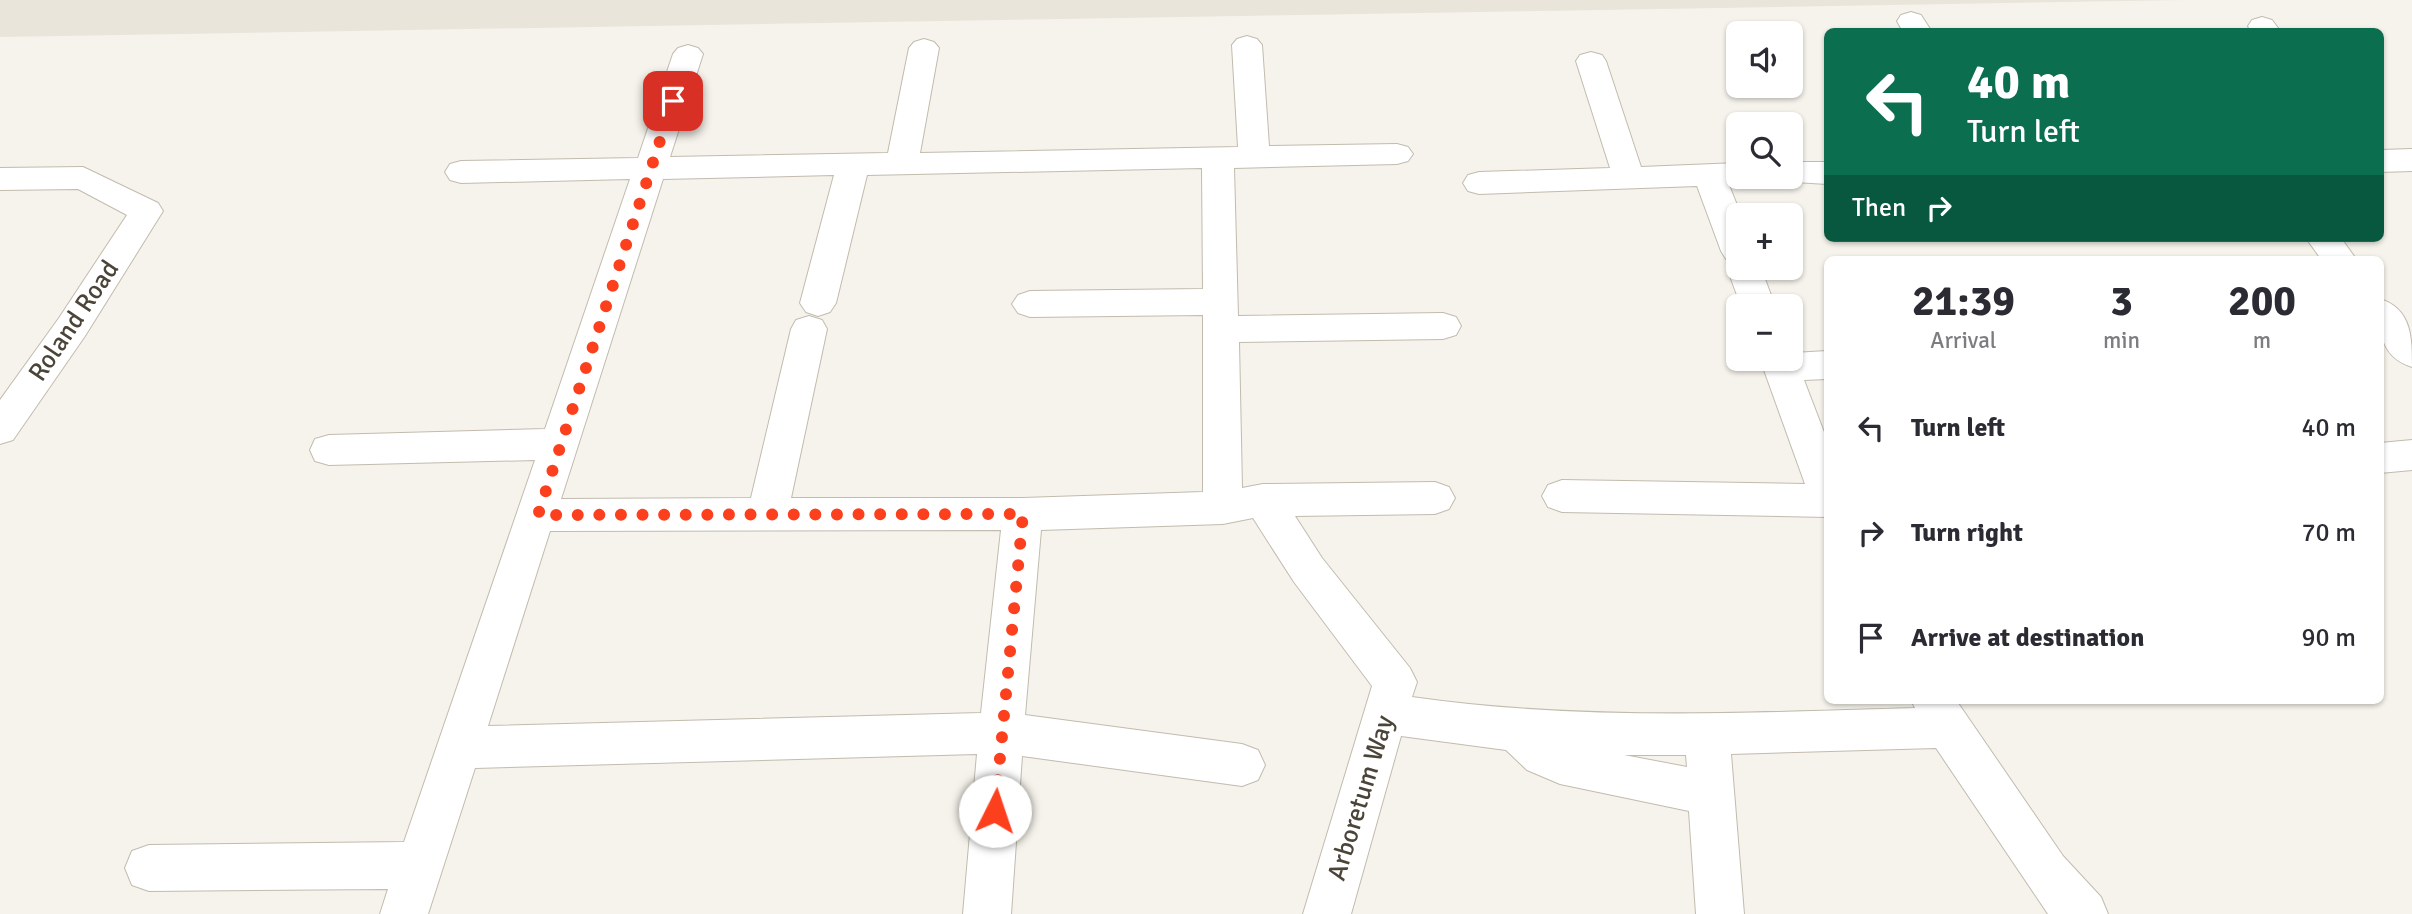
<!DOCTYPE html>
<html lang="en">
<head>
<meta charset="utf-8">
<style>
  :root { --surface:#fff; --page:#f7f7f7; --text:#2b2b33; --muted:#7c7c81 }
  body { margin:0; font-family:Signika,sans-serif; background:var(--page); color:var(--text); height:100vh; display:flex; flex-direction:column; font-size:26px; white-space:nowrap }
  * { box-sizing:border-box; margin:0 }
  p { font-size:23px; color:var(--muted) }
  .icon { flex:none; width:38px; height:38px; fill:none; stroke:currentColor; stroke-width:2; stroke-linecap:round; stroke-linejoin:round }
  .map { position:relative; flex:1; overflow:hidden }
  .panel { position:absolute; left:1824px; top:256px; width:560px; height:448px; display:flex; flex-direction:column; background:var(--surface); border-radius:10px; box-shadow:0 2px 5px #0004 }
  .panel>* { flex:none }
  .banner { position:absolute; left:1824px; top:28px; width:560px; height:214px; border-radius:10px; box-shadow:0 2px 5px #0004; background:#0b6e4f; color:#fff; overflow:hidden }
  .buttons { position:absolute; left:1726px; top:21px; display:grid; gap:14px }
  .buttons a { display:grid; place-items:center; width:77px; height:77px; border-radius:10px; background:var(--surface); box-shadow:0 2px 5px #0004; font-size:35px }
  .pin { position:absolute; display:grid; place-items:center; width:60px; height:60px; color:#fff; margin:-30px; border-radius:14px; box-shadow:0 4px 10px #0006 }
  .me { position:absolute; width:77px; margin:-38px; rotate:4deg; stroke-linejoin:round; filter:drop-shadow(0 0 5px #0008) }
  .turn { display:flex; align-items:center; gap:24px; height:147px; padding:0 28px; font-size:32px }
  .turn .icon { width:91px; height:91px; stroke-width:2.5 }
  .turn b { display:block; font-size:49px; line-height:60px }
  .then { display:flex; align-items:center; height:66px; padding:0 28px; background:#0003; gap:14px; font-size:26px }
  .eta { display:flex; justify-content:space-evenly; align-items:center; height:119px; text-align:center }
  .eta b { font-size:42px; font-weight:800; line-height:49px }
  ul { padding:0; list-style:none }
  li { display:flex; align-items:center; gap:21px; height:105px; padding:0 28px }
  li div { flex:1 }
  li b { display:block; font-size:26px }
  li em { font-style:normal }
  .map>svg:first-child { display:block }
</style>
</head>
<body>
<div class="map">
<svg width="2412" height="914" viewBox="0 0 2412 914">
  <rect width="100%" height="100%" fill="#f6f3ec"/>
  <!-- residential -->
  <polygon fill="#eae5da" points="0,0 2187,0 0,37"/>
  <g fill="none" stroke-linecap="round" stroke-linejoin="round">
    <defs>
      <g id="minor">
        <polygon points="1911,12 1921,15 1932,32 1903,32 1897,21 1901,15"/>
        <polygon points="2262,17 2272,20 2281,32 2251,32 2248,26 2252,20"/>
        <path d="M1247,36L1257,39L1262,45L1269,146L1397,144L1408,147L1413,154L1408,161L1397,164L1234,168L1238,316L1443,313L1456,317L1461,326L1456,335L1443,339L1239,342L1242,488L1263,484L1435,482L1449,487L1455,498L1449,509L1435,514L1295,516L1322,558L1410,668L1417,682L1412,697C1579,721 1747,713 1915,708L1911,700H1956L2063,856L2101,897L2108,914H2048L1936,748L1731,754L1744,914H1696L1689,811L1560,784L1527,770L1506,750L1401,736L1351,914H1303L1372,686L1294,582L1253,518L1223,524L1041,530L1025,715L1242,744L1258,750L1265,765L1258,780L1242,786L1022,756L1011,914H963L977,754L475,768L428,914H380L388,889L149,891L132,885L125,868L132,851L149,845L404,842L535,460L329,465L315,461L310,450L315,439L329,435L545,429L630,179L461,183L450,180L445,172L450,164L461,161L638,158L673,54L678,48L688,45L698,48L703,54L670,157L888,153L909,48L914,42L924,39L934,42L939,48L920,153L1238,147L1232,45L1237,39ZM1202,168L1203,289L1030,291L1018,295L1012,304L1018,313L1030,317L1203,315V492L1023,498H791L827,329L822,320L809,316L796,320L791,329L751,498L561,499L663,179L834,175L800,303L806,312L818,316L830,312L836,303L867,175ZM1001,530L981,713L488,726L550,531ZM1624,755H1686L1687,767Z"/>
        <polygon points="1591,52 1602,55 1606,61 1641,167 1738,163 1738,177 1752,177 1749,182 1729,185 1741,215 1738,215 1738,268 1761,268 1775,306 1741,306 1727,268 1731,261 1726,259 1721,251 1697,186 1479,194 1468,191 1463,183 1468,175 1479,172 1610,168 1576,61 1580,55"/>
        <polygon points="2412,149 2412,171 2380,172 2380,150"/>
        <polygon points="1790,162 1827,162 1827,184 1779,181 1776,177 1790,177"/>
        <polygon points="83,167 158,203 163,211 85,336 13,440 0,444 0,400 59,318 127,215 78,189 0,190 0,168"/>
        <polygon points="2306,238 2341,238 2356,259 2321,259"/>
        <path d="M2380,299C2412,309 2412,338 2412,367C2378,356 2380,329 2380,299Z"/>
        <polygon points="1790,349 1793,353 1827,351 1827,379 1804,380 1827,440 1827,517 1562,512 1548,507 1542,496 1548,485 1562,480 1805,484 1760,359 1790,359"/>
        <polygon points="2412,440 2412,470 2380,473 2380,443"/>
      </g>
    </defs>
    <!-- minor casing -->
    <use href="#minor" stroke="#c2bbae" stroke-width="2"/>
    <!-- minor -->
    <use href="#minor" fill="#fff" fill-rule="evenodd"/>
  </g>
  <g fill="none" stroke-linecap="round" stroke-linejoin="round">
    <!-- route -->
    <polyline stroke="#fc3f1d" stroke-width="12" stroke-dasharray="0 21.6" points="673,101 538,515 1023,514 995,811"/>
  </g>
  <g text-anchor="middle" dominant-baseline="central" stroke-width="5" stroke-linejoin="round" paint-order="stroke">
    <!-- street labels -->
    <g font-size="26" fill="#4b4439" stroke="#fff">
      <text transform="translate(74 321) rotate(-56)">Roland Road</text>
      <text transform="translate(1361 798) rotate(-73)">Arboretum Way</text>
    </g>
  </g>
</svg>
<div class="buttons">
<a><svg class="icon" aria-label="sound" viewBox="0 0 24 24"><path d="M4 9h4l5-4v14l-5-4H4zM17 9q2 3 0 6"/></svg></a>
<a><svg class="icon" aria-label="search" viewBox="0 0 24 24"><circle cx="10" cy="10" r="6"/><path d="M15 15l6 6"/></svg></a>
<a>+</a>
<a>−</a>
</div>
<div class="pin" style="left:673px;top:101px;background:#d93025"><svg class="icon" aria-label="arrive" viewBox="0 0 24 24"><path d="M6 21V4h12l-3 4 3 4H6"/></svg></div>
<svg class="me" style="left:995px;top:811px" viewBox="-20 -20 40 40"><circle r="19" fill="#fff"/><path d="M0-13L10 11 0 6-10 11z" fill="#fc3f1d"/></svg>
<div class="banner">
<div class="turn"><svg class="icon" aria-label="left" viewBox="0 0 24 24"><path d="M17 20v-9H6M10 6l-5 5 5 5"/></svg><div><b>40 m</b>Turn left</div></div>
<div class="then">Then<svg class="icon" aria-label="right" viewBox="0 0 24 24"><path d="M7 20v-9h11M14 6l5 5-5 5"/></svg></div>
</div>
<section class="panel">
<div class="eta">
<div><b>21:39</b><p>Arrival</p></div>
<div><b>3</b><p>min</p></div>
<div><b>200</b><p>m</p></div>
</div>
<ul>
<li><svg class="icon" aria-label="left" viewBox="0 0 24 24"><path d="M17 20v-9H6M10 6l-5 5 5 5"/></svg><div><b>Turn left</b></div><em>40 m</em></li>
<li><svg class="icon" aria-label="right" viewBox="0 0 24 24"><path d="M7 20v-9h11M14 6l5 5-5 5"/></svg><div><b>Turn right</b></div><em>70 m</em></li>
<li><svg class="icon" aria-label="arrive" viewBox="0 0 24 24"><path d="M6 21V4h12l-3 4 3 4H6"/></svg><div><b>Arrive at destination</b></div><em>90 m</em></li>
</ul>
</section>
</div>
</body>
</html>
